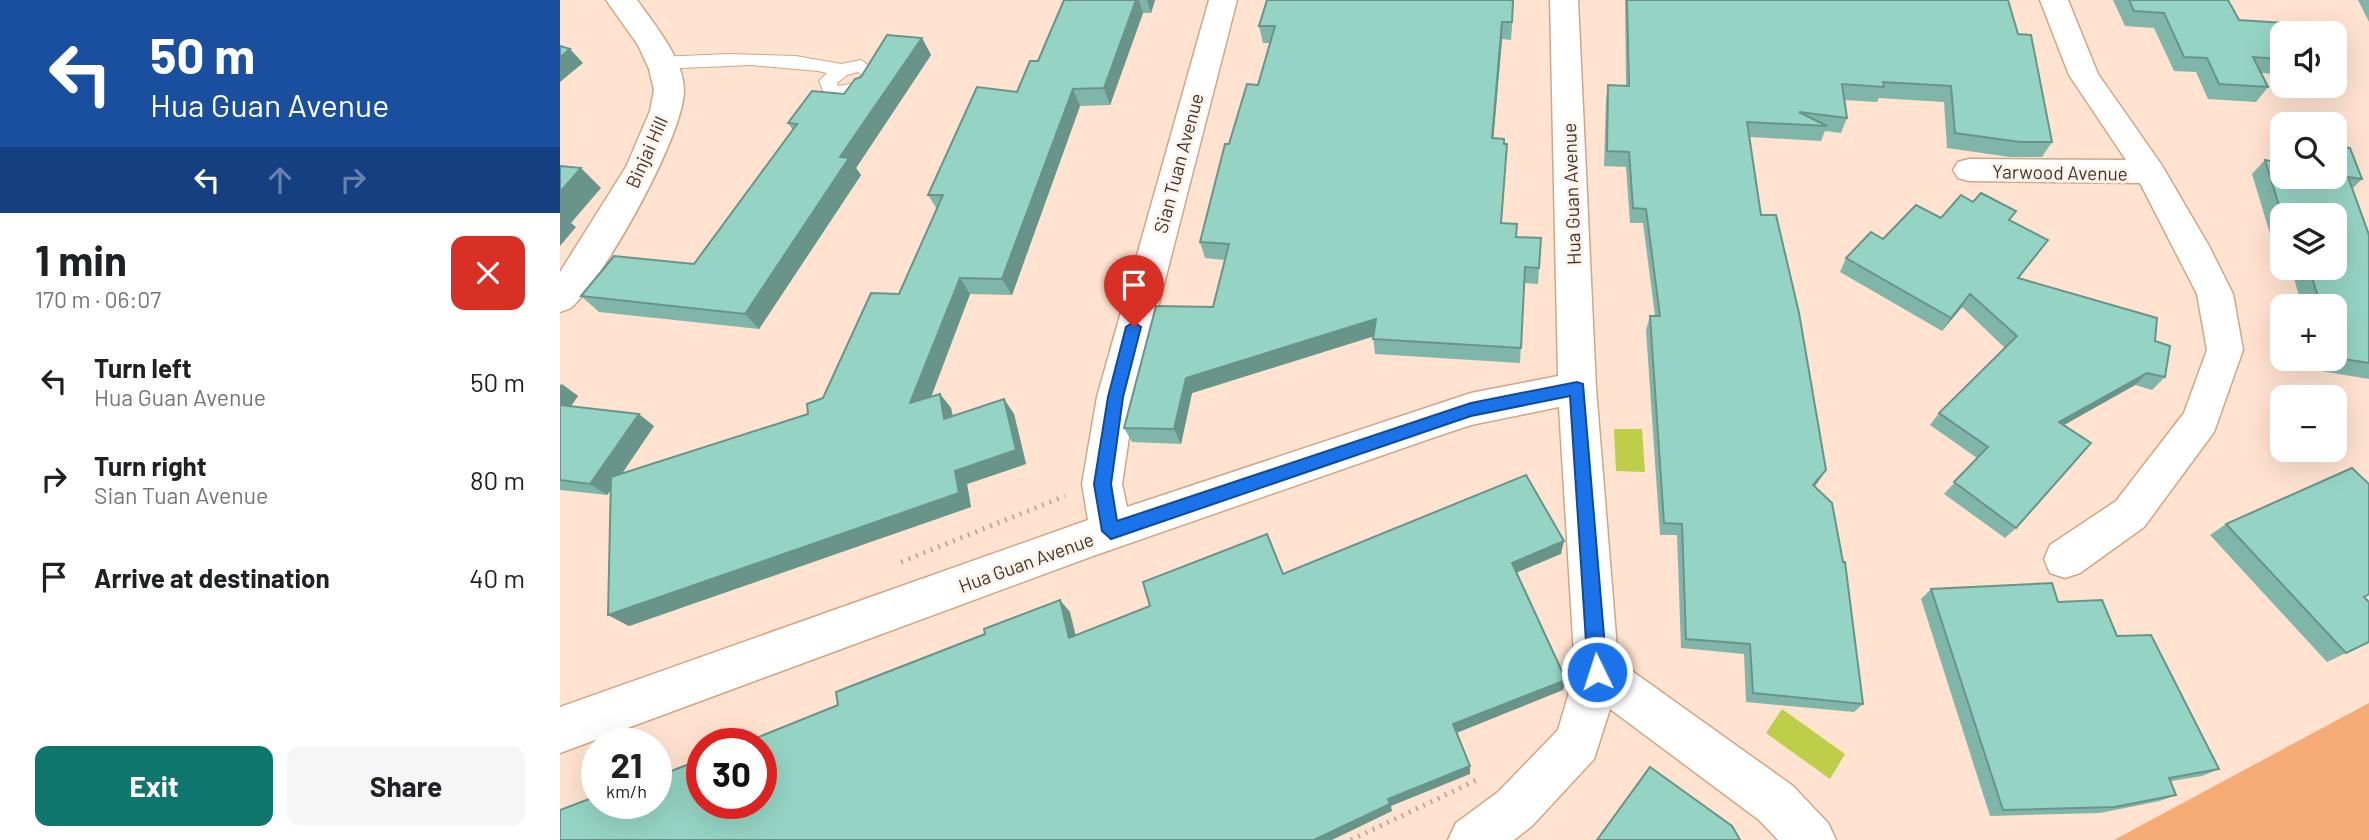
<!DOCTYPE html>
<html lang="en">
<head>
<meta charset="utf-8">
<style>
  :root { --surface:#fff; --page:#f6f6f6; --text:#202124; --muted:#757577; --accent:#0f766e }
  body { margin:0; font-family:Barlow,sans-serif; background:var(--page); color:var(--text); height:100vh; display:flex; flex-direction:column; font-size:26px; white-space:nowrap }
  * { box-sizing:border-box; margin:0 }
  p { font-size:23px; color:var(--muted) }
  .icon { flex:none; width:38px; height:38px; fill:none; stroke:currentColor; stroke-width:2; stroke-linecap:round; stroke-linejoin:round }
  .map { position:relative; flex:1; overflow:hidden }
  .details { display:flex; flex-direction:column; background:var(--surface); width:560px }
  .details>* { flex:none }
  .hud { background:#1a4fa0; color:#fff; overflow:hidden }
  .buttons { position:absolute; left:1710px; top:21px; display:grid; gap:14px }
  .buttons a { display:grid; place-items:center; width:77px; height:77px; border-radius:14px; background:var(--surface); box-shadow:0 7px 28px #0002; font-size:35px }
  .speed { position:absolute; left:21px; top:728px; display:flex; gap:14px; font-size:35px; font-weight:700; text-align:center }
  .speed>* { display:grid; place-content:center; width:91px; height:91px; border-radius:50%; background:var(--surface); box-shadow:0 7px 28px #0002; line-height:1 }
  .speed small { font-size:18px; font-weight:400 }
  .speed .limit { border:10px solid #d22; background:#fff; color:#111 }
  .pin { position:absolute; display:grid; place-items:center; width:60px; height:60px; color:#fff; margin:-72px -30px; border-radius:50% 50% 50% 0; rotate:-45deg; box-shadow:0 0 7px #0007 }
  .pin .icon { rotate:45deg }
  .me { position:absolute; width:77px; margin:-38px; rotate:356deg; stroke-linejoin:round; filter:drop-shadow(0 0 5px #0008) }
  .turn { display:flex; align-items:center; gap:24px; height:147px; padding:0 35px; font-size:32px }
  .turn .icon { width:91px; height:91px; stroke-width:2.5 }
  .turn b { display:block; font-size:49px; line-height:60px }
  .lanes { display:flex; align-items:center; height:66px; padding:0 35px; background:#0003; justify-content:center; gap:35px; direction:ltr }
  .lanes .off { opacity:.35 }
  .round { display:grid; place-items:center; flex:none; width:74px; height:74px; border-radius:14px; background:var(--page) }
  .overview { display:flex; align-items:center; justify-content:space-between; height:119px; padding:0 35px }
  h1 { font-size:42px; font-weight:700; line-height:52px }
  .primary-button { display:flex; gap:14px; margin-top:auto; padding:14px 35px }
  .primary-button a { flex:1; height:80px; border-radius:14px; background:var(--accent); color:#fff; font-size:28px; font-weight:700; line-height:80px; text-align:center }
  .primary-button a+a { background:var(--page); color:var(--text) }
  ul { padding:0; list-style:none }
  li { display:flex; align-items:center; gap:21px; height:98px; padding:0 35px }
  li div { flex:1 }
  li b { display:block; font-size:26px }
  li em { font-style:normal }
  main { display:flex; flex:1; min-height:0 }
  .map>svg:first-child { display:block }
</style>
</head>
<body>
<main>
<section class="details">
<div class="hud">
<div class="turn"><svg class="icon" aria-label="left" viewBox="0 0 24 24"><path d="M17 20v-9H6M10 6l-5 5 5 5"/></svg><div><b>50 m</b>Hua Guan Avenue</div></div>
<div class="lanes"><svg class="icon" aria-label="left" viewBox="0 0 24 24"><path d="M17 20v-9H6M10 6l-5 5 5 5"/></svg><svg class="icon off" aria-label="ahead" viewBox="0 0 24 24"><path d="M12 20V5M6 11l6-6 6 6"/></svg><svg class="icon off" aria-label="right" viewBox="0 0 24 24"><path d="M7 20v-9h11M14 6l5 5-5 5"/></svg></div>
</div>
<div class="overview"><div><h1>1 min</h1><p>170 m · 06:07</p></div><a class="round" style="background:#d93025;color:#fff"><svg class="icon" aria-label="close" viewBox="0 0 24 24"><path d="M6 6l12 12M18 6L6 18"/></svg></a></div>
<ul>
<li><svg class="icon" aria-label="left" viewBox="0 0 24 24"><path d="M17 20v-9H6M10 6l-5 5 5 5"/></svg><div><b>Turn left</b><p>Hua Guan Avenue</p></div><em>50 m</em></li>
<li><svg class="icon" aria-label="right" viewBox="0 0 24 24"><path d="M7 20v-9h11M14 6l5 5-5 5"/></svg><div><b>Turn right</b><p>Sian Tuan Avenue</p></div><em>80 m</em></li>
<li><svg class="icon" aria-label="arrive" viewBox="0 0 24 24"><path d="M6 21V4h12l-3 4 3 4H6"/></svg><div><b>Arrive at destination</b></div><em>40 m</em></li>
</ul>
<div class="primary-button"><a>Exit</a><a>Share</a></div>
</section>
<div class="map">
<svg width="1809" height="840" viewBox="0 0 1809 840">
  <rect width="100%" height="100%" fill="#ffe2cf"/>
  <!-- green -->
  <polygon fill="#f7ab74" points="1809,703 1809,840 1554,840"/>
  <!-- water -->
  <g fill="#bdce48">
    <polygon points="1054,429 1082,429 1085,472 1056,471"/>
    <polygon points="1222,709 1285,754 1270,779 1206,733"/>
  </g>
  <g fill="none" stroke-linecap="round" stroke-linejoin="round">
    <defs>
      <path id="service" d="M168,54L236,56L281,64L301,60L321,74L309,92L280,99L264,93L259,81L267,73L258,71L191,65L99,69L90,63L99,57ZM298,72L302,75L297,83L278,86L277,83L287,75Z"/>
      <g id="minor">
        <path d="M46,0H77C94,24 123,58 124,89C125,134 47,272 14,305C11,309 5,310 0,312V272L66,167L90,111L94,90L89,69L78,45Z"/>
        <polygon points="649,0 677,0 575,397 562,484 567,507 911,393 998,376 990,0 1018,0 1036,388 1058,661 1233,786 1268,823 1276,840 1218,840 1199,820 1050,709 1034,759 972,826 954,840 888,840 896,823 938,792 998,730 1015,672 999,407 911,425 875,437 533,556 0,753 0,707 528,520 522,484 537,397"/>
        <polygon points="1480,0 1508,0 1538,74 1601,164 1649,246 1673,294 1683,350 1654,432 1584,527 1520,573 1505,578 1490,573 1484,559 1490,545 1556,501 1624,413 1647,350 1637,294 1580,183 1409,181 1398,178 1393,170 1398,162 1409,159 1566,160 1509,75"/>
      </g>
    </defs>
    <!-- service casing -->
    <use href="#service" stroke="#d2a585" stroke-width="2"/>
    <!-- minor casing -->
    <use href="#minor" stroke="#d2a585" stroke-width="3"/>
    <!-- path -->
    <g stroke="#c1a897" stroke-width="5" stroke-dasharray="2 6" stroke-linecap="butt">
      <polyline points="341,562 505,496"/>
      <polyline points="791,840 921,778"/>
    </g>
    <!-- service -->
    <use href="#service" fill="#fff" fill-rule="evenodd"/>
    <!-- minor -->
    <use href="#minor" fill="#fff" fill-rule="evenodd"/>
  </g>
  <!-- wall -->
  <g fill="#80b6a9">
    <polygon points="503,0 595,0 591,13 583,13 550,105 520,106 452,295 410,294 371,397 380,394 391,408 393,416 444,399 454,414 466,464 407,484 411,507 69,626 48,615 51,490 47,495 0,490 0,384 18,396 11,406 94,426 62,474 248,414 263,398 339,294 377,209 368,195 457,92 478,61 504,1"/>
    <polygon points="954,0 951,40 942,39 933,138 942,223 956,237 979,268 978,284 964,283 960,363 815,354 813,336 632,393 621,444 572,442 564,428 653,307 665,260 645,258 640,242 669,144 698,85 710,43 703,43 699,26"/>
    <polygon points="1065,0 1448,0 1492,142 1482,157 1450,157 1387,148 1384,102 1319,98 1317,102 1284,100 1287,118 1281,133 1265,131 1261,141 1190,137 1201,215 1258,482 1254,487 1303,704 1294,712 1186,702 1184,654 1121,648 1117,535 1100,535 1086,330 1090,316 1095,316 1083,223 1070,223 1066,167 1044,166 1046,100 1048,85 1066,86"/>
    <polygon points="1553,0 1668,0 1679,20 1722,33 1722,74 1701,73 1708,87 1696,102 1648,99 1636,72 1614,71 1594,28 1565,26"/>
    <polygon points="1798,0 1809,0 1809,22"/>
    <polygon points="362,38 371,55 296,168 301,175 199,329 39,312 21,296 134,264 233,130 228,123 284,94 301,77"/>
    <polygon points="1722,128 1722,177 1774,146 1802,179 1792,189 1809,235 1809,379 1761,371 1758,359 1774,359 1774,306 1742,306 1731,268 1774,268 1722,215 1722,251 1715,250 1692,174 1705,160 1716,162 1710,142"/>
    <polygon points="1381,218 1450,221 1488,240 1459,278 1595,341 1605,377 1592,390 1575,385 1504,425 1456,528 1445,538 1384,494 1417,458 1370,425 1379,413 1445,348 1402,307 1382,331 1280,272 1286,258 1323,239"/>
    <polygon points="1666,524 1804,597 1809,642 1767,662 1650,535"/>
    <polygon points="1371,589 1498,602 1557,636 1659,769 1642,776 1611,781 1616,795 1600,801 1540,813 1430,816 1361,599"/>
  </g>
  <!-- shaded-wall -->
  <g fill="#689489">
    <polygon points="576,0 579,0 583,13 550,105 544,88"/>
    <polygon points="587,0 595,0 591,13"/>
    <polygon points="942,22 942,39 932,155 932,138"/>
    <polygon points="362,38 371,55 296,168 301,175 199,329 185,314 280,157"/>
    <polygon points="10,49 23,63 0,82 0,57"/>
    <polygon points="513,89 520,106 452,295 442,279"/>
    <polygon points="21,168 41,188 11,223 16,227 0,246 0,192"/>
    <polygon points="400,278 410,294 363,418 350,403"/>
    <polygon points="1410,294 1402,307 1382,331 1391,318"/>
    <polygon points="816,319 818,335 632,393 621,444 614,429 626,378"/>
    <polygon points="1587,373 1575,385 1488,434 1499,422"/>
    <polygon points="2,384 18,396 4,416 0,413 0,386"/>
    <polygon points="380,394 391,408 396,433 384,419"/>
    <polygon points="444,399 454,414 466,464 407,484 411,507 69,626 48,615 395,471"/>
    <polygon points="79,414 94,426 47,495 30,484"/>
    <polygon points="1266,470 1258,482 1246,497 1253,485"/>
    <polygon points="1004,541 1001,554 951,575 952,563"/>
    <polygon points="500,600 510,612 519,649 509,638"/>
    <polygon points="1006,680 1003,690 894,734 893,724"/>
    <polygon points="910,766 910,774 831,806 832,811 772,840 754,840 828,799"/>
  </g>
  <!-- building -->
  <g fill="#95d4c4" stroke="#689489" stroke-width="2">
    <polygon points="504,0 576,0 544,88 513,89 442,279 400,278 350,403 380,394 384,419 444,399 456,450 395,471 399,493 48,615 51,477 248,414 247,404 263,398 311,293 339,294 383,195 368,195 417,87 457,92 470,61 478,61"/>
    <polygon points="707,0 953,0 952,22 942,22 932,138 944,139 944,144 947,144 941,223 957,224 956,237 981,238 979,268 965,267 961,348 813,339 816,319 626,378 614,429 564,428 596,306 653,307 669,244 640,242 665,144 669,144 687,84 698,85 715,26 699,26"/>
    <polygon points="1067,0 1448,0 1458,34 1471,35 1492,142 1460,142 1395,133 1391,86 1323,82 1324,87 1282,84 1287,118 1239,112 1267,126 1187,122 1201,215 1216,215 1239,313 1266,470 1253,485 1272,503 1283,562 1285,562 1303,704 1193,693 1190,644 1126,639 1122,524 1104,523 1090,316 1100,316 1086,209 1073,208 1069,152 1047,151 1048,85 1069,86"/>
    <polygon points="1569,0 1668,0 1679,20 1756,25 1762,33 1722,33 1722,59 1693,57 1708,87 1659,84 1647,58 1624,57 1604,13 1574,11"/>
    <polygon points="327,35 362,38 280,157 289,158 185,314 21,296 54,256 134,264 237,124 228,123 252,91 284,94 295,79 301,77"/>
    <polygon points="0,46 10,49 0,57"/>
    <polygon points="1774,55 1779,63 1774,62"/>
    <polygon points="1774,146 1790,148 1802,179 1788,177 1809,235 1809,363 1777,358 1774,350 1774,306 1761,306 1749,268 1774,268 1774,215 1722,215 1705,160 1722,163 1722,177 1774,177"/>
    <polygon points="0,166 21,168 0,192"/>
    <polygon points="1421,193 1456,211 1449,220 1488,240 1458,278 1597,318 1595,341 1610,346 1605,377 1587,373 1499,422 1531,443 1456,528 1394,482 1428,447 1379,413 1457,336 1410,294 1391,318 1286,258 1311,232 1323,239 1356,205 1381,218 1401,195 1413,202"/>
    <polygon points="0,405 79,414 30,484 0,480"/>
    <polygon points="1792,468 1809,484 1809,594 1804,597 1809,602 1809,642 1786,653 1666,524"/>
    <polygon points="966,475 1004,541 952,563 1006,680 893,724 910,766 828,799 830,804 754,840 0,840 0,810 37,796 37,803 96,803 96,777 142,759 142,803 201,803 201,744 181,744 278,705 276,692 425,634 424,629 500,600 509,638 590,606 583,582 707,534 723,574"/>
    <polygon points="1492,583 1498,602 1542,600 1557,636 1591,635 1659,769 1609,778 1616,795 1555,807 1443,810 1371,589"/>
    <polygon points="1090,767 1172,826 1180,840 1037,840"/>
  </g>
  <!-- route -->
  <polygon fill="#1a73e8" stroke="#114b97" stroke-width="2" points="574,322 581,327 563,397 551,484 557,521 911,403 1017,382 1023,384 1047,672 1044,678 1037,681 1031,678 1028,672 1010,396 911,416 551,539 542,531 534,484 548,397 566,327"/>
  <g text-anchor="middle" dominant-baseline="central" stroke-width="6" stroke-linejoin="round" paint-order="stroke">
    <!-- street labels -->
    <g font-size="19" fill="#483528" stroke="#fdf4ed">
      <text transform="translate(86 152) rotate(-66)">Binjai Hill</text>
      <text transform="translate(618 163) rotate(-75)">Sian Tuan Avenue</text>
      <text transform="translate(1500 172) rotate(1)">Yarwood Avenue</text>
      <text transform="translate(1011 194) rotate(-92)">Hua Guan Avenue</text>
      <text transform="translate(466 562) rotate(-20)">Hua Guan Avenue</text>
    </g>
  </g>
</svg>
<div class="buttons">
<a><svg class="icon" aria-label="sound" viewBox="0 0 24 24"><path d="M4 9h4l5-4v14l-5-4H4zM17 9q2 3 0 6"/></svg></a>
<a><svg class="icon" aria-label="search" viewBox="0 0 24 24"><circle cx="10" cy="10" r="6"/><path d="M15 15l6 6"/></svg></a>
<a><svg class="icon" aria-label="layers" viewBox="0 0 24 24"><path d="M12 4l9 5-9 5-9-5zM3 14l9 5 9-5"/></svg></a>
<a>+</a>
<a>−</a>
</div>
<div class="speed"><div>21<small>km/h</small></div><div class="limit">30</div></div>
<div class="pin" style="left:574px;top:327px;background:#d93025"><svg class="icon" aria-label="arrive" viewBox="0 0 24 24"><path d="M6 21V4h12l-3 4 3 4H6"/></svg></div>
<svg class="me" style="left:1037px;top:672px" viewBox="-20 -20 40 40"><circle r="17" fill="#1a73e8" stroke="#fff" stroke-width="3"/><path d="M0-11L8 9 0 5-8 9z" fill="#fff"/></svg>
</div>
</main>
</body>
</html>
